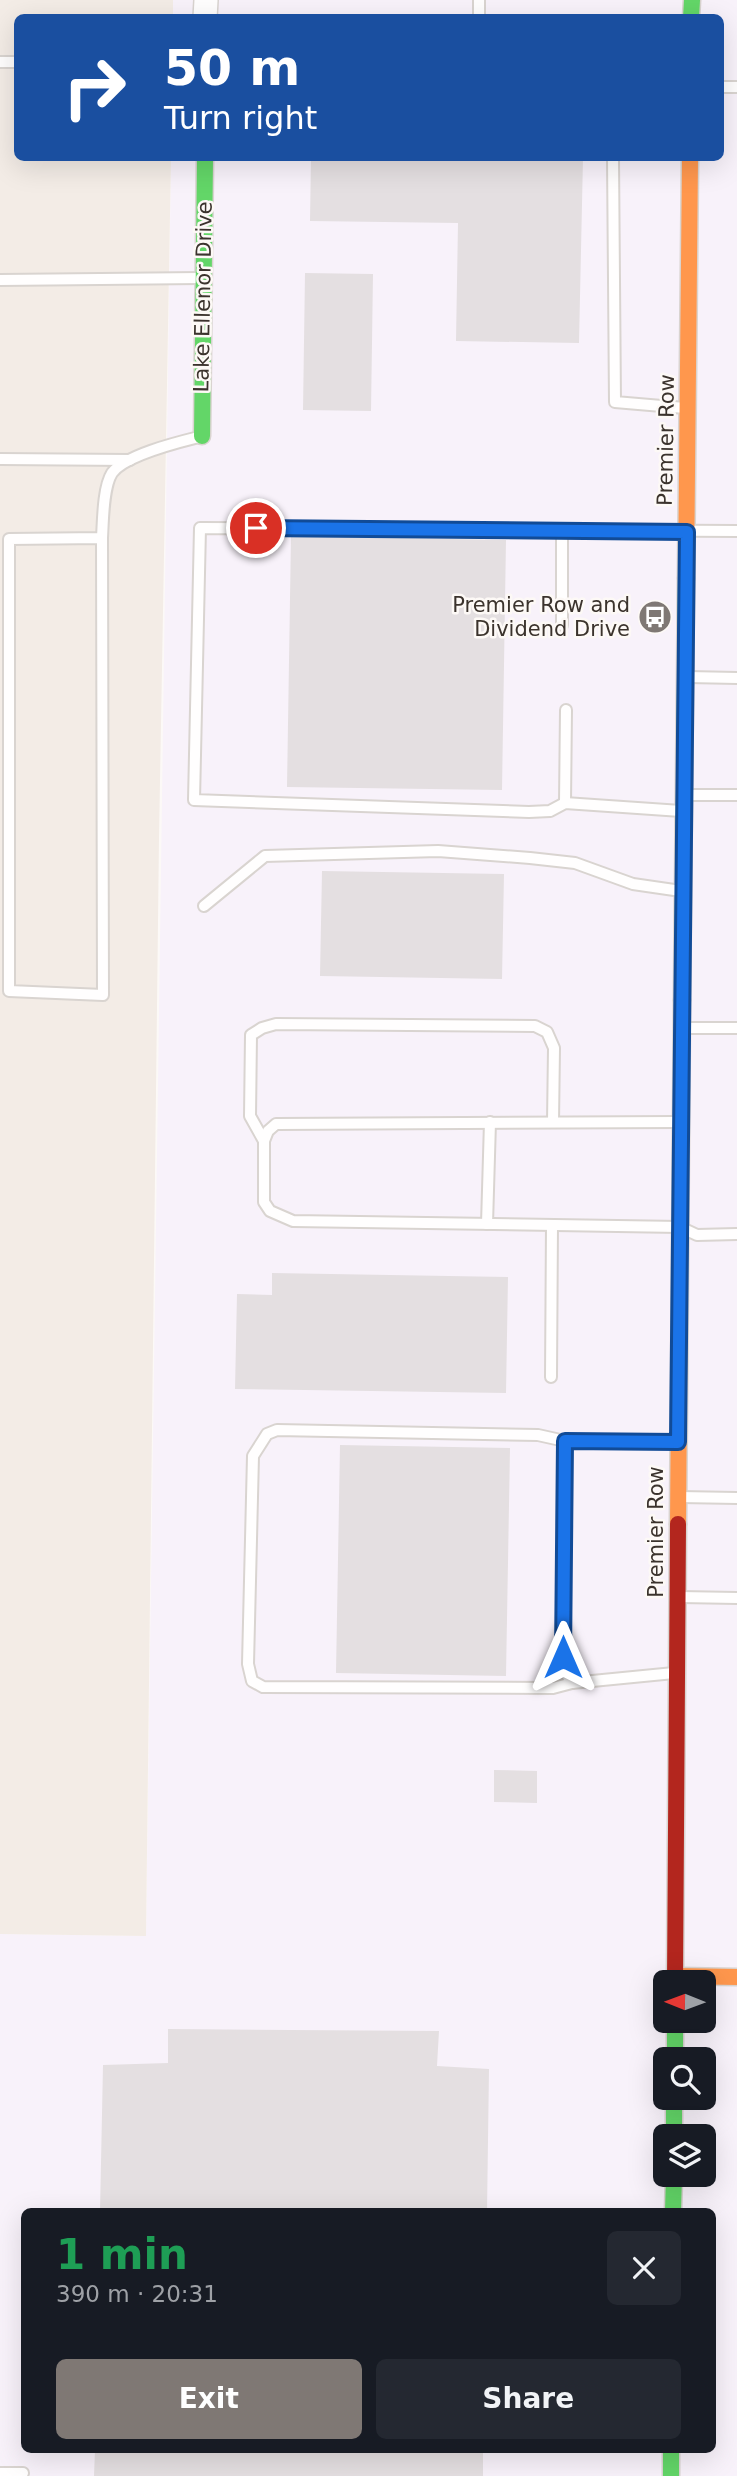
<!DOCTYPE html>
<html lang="en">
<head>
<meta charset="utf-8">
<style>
  :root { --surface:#171b24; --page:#242831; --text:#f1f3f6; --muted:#9ea1a6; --accent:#7f7874 }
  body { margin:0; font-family:"DejaVu Sans",sans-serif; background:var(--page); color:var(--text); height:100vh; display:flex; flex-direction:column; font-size:26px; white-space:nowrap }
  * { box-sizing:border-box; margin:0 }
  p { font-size:23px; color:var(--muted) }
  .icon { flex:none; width:38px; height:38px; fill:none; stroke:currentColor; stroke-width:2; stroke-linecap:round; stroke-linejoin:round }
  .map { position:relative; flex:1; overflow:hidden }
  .panel { position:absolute; left:21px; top:2208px; width:695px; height:245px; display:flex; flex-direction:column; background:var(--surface); border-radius:10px; box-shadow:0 7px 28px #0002 }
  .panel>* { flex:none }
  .guide { position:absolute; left:14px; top:14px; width:710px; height:147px; border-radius:10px; box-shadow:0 7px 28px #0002; background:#1a4fa0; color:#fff; overflow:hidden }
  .needle { width:46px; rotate:271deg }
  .controls { position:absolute; left:653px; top:1970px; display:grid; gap:14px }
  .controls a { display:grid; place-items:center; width:63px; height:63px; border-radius:10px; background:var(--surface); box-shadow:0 7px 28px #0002; font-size:35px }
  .pin { position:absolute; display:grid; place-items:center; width:60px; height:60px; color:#fff; margin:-30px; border:4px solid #fff; border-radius:50%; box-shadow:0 2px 7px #0007 }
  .me { position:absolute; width:77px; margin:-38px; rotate:0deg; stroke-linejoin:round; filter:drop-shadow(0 0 5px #0008) }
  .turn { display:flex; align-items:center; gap:24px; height:147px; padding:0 35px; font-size:32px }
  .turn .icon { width:91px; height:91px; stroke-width:2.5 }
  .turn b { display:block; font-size:49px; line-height:60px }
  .round { display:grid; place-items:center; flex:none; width:74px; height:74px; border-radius:10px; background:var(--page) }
  .head { display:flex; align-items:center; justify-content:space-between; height:119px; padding:0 35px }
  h1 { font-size:42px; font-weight:800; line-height:52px; color:#1e9e55 }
  .button { display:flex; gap:14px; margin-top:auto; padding:14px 35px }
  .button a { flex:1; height:80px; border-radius:10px; background:var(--accent); color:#fff; font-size:28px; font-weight:800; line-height:80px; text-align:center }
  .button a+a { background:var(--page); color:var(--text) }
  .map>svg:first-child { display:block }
</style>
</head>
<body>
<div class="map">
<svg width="737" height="2476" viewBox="0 0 737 2476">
  <rect width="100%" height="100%" fill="#fcf9f7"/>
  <!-- industrial -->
  <path fill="#f8f2fa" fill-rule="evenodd" d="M173,0H737V2476H0V1934L146,1936L171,158H721V18H173ZM665,1983H704V2021H665ZM665,2060H704V2098H665ZM665,2137H704V2175H665ZM24,2212H712V2450H24Z"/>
  <!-- built -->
  <polygon fill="#f3ece6" points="0,0 173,0 173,17 18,18 18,158 171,158 159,838 146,1936 0,1934"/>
  <!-- building -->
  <g fill="#e4dfe1">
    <polygon points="311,158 583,158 579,343 456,341 458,223 310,221"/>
    <polygon points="305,273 373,274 371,411 303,410"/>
    <polygon points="291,536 506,540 502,790 287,787"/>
    <polygon points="322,871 504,874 502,979 320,976"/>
    <polygon points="272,1273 508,1277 506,1393 235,1389 237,1294 272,1295"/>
    <polygon points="340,1445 510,1448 506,1676 336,1673"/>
    <polygon points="494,1770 537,1771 537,1803 494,1802"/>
    <polygon points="168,2029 439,2031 437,2066 489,2069 487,2212 100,2212 103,2065 168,2063"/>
    <polygon points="95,2450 483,2450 483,2476 94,2476"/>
  </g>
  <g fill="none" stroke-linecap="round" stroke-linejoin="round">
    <defs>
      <g id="lane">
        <polyline points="479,0 479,18"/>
        <polyline points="0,62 18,62"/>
        <polyline points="721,87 737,87"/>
        <polyline points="613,158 615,402 685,408"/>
        <polyline points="0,280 201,278"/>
        <polyline points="0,459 130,460"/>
        <polyline points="562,531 562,625"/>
        <path d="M102,538L9,539V991L103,995L102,538C103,521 103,487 112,473C125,455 179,442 199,437"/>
        <polyline points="688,677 737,678"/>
        <polyline points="687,795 737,795"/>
        <polyline points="565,803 566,710"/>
        <polyline points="681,811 565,803 550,811 529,812 194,800 200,528 737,531"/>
        <polyline points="204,906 265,856 438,851 530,858 575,863 633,884 681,891"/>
        <polyline points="685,1028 737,1028"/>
        <polyline points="678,1122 276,1124 268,1131 264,1141 264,1202 270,1211 293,1221 680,1227 697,1235 737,1234"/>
        <polyline points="264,1141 250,1116 251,1035 262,1028 276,1024 535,1026 547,1032 554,1048 553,1122"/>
        <polyline points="487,1224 490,1122"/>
        <polyline points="551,1377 552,1225"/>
        <polyline points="565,1441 538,1435 277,1430 267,1434 253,1456 248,1664 252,1681 263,1687 553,1688 572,1683"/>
        <polyline points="674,1442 565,1441 563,1657 565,1672 572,1683 674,1673"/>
        <polyline points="680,1497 737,1498"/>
        <polyline points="680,1597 737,1598"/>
        <polyline points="0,2473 23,2473"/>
      </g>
      <polyline id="street" points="205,18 206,0"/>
      <g id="fast">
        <polyline points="691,18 692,0"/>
        <polyline points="202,436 205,158"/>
        <polyline points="682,1000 686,578"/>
        <polyline points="675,2021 675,2060"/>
        <polyline points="674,2098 674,2137"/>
        <polyline points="673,2212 674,2175"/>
        <polyline points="671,2450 671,2476"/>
      </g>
      <g id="slow">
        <polyline points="686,578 690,158"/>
        <polyline points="678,1524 682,1000"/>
        <polyline points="676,1976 737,1977"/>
      </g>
      <polyline id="jam" points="675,1983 678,1524"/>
    </defs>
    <!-- lane casing -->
    <use href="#lane" stroke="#d9d4d0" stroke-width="14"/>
    <!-- street casing -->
    <use href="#street" stroke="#d9d4d0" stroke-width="26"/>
    <!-- fast casing -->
    <use href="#fast" stroke="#d9d4d0" stroke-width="19"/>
    <!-- slow casing -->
    <use href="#slow" stroke="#d9d4d0" stroke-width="19"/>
    <!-- jam casing -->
    <use href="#jam" stroke="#d9d4d0" stroke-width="19"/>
    <!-- lane -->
    <use href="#lane" stroke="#fffefe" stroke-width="10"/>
    <!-- street -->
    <use href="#street" stroke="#fffefe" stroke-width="23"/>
    <!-- fast -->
    <use href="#fast" stroke="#63d668" stroke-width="16"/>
    <!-- slow -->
    <use href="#slow" stroke="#ff974d" stroke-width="16"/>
    <!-- jam -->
    <use href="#jam" stroke="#b3261e" stroke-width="16"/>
  </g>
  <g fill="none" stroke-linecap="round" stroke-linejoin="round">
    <defs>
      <polyline id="route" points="256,528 687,532 678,1442 565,1441 563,1657"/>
    </defs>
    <!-- route casing -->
    <use href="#route" stroke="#114b97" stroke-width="18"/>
    <!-- route -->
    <use href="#route" stroke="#1a73e8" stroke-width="12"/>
  </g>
  <!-- icons -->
  <defs>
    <symbol id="bus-disc" viewBox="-11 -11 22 22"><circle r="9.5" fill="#7f7874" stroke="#fdf9f6"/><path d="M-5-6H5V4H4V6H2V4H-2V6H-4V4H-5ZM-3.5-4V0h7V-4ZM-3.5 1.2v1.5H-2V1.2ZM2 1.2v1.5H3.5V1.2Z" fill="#fff"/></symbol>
  </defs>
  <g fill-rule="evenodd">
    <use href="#bus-disc" x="636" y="598" width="38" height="38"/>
  </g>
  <g text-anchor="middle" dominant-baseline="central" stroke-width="5" stroke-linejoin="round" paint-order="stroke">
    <!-- street labels -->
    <g font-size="21" fill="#3b332d" stroke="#fdf9f6">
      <text transform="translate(203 297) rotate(-89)">Lake Ellenor Drive</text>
      <text transform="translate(666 440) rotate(-89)">Premier Row</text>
      <text transform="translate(656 1532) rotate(-90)">Premier Row</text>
    </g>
    <!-- poi labels -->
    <g font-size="21" fill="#3b332d" stroke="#fdf9f6" text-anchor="end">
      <text x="630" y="605">Premier Row and<tspan x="630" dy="24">Dividend Drive</tspan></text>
    </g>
  </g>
</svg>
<div class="controls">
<a><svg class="needle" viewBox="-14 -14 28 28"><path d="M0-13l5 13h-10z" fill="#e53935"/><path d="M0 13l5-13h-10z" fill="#9ea1a6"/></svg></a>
<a><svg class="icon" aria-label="search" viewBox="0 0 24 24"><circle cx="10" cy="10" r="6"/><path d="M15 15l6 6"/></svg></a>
<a><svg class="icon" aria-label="layers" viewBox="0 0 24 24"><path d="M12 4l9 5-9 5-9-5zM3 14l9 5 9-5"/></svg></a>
</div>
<div class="pin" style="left:256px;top:528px;background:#d93025"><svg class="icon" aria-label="arrive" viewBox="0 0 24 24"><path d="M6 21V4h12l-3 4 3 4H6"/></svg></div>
<svg class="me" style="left:563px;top:1657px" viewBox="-20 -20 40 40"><path d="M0-17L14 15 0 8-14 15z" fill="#1a73e8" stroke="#fff" stroke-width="4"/></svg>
<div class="guide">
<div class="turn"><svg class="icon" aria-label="right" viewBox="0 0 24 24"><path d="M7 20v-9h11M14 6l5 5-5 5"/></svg><div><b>50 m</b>Turn right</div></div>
</div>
<section class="panel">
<div class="head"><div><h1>1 min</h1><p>390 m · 20:31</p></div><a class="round"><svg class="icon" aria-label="close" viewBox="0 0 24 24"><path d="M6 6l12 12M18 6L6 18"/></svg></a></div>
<div class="button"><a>Exit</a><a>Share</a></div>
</section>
</div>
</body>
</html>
